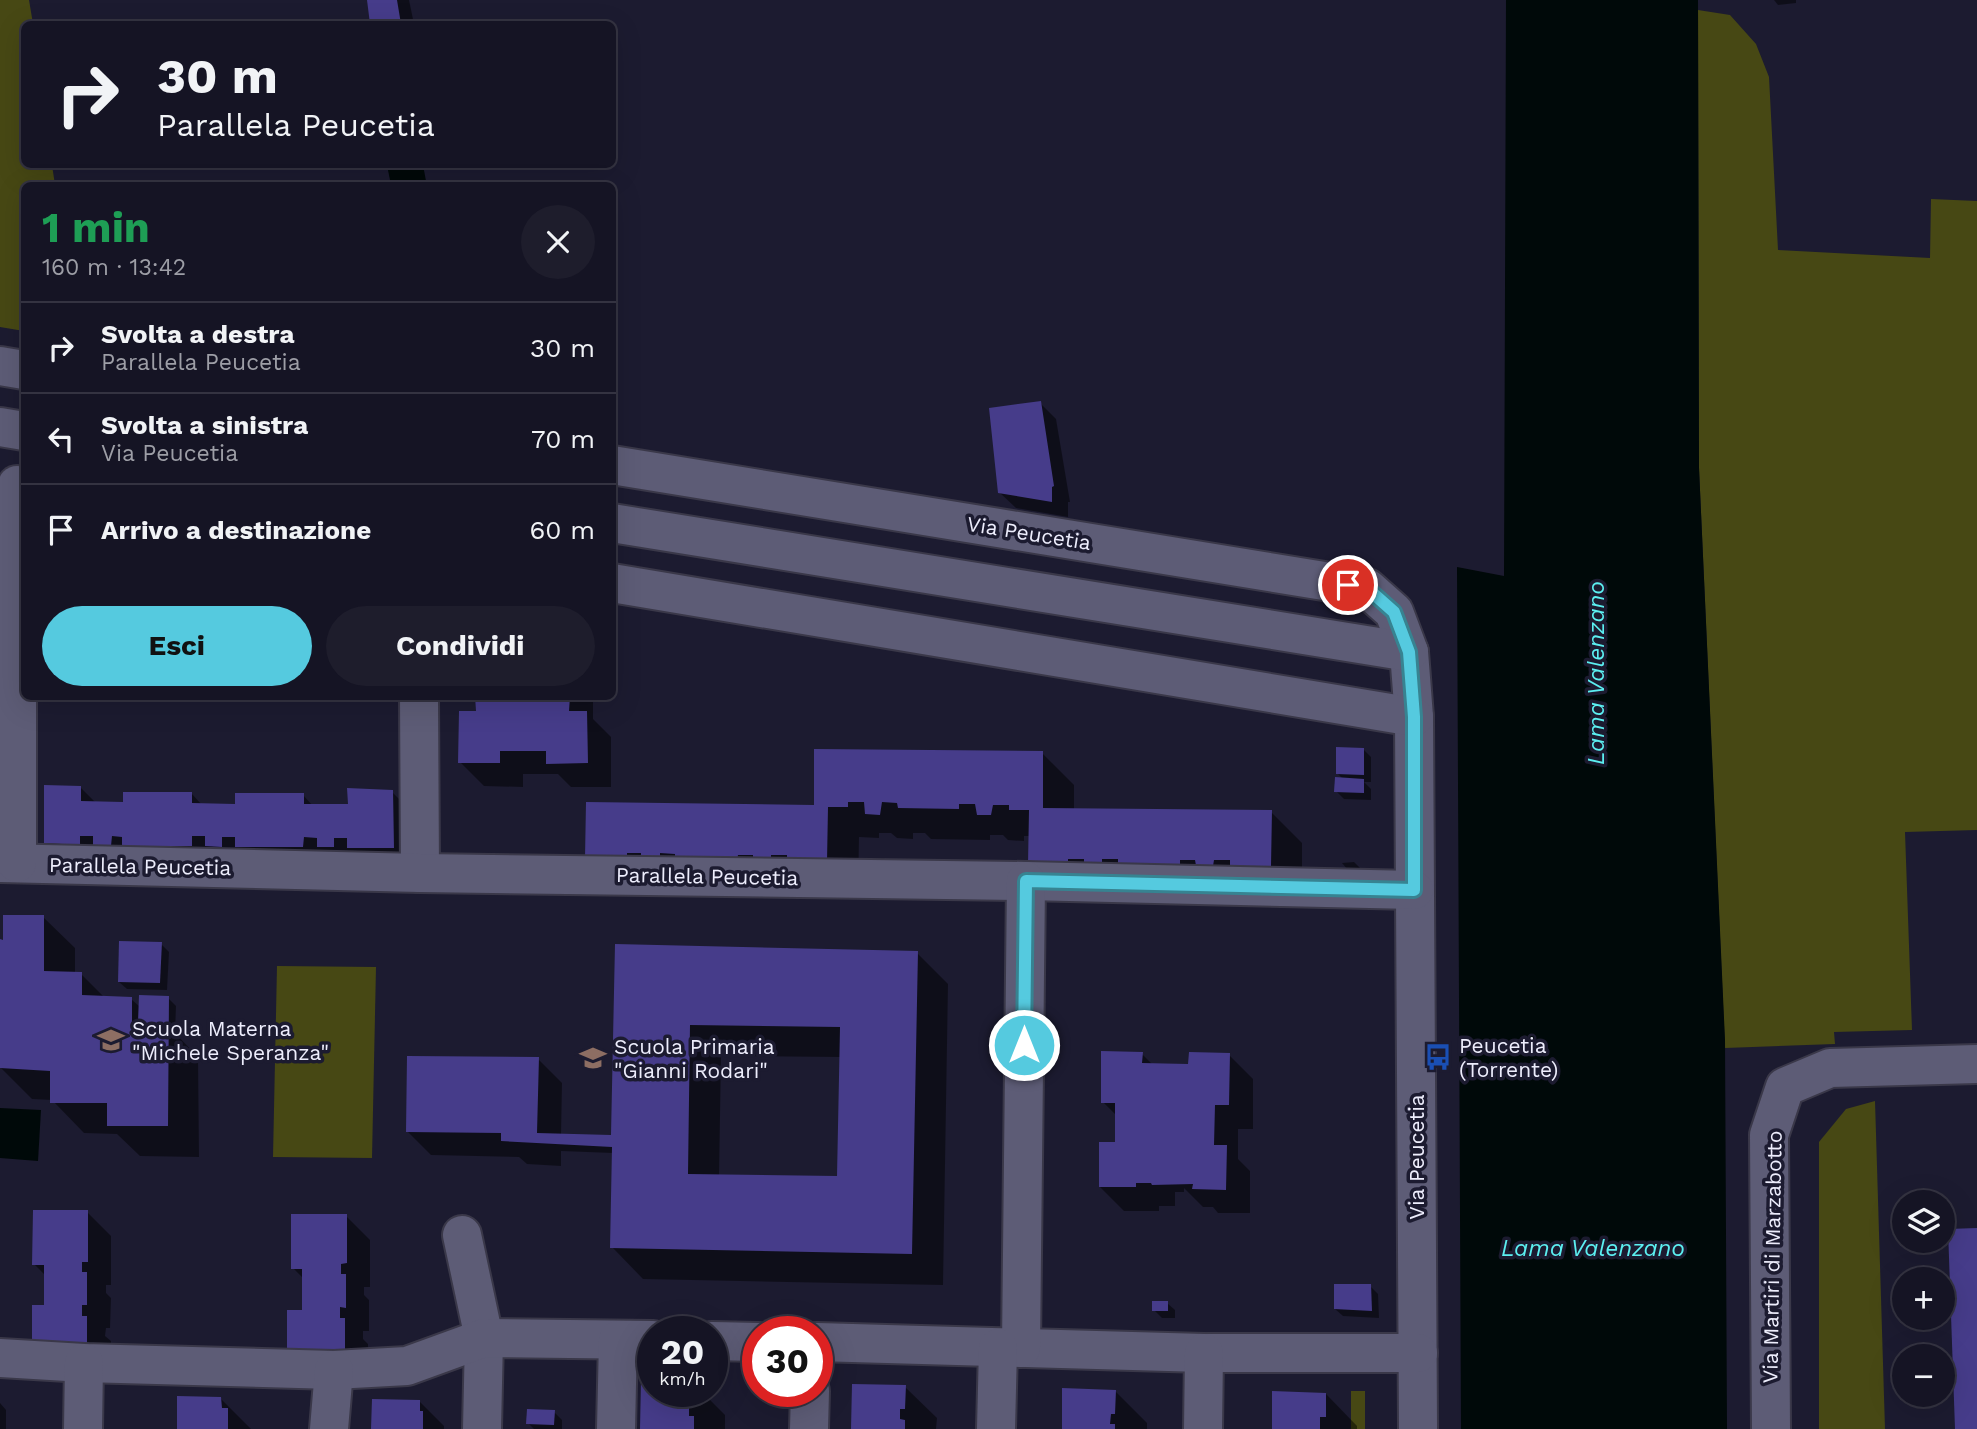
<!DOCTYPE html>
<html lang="it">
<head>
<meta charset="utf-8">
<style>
  :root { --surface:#151424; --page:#1e1d2c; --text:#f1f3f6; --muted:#9d9ea6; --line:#343341; --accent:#55cadf }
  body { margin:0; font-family:"Work Sans",sans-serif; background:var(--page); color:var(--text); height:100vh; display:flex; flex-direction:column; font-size:26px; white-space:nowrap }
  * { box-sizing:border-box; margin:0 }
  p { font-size:23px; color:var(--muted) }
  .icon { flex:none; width:38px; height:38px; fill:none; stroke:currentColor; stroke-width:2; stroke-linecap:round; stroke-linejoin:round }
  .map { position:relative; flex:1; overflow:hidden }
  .panel { position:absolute; left:21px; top:182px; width:595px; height:518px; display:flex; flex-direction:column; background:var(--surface); border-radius:10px; box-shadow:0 7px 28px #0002,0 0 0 2px var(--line) }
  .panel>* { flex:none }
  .top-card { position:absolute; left:21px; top:21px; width:595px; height:147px; border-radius:10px; box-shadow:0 7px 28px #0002,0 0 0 2px var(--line); background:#151424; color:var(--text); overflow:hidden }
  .buttons { position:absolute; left:1892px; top:1190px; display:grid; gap:14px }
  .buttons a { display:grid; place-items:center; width:63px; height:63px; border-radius:50%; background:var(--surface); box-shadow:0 7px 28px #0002,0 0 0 2px var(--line); font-size:35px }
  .speed { position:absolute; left:637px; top:1316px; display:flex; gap:14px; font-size:35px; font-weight:700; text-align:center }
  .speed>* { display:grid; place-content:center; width:91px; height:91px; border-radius:50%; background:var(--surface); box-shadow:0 7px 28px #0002,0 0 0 2px var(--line); line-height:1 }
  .speed small { font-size:18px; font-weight:400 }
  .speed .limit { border:10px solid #d22; background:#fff; color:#111 }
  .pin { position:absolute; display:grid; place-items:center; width:60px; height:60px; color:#fff; margin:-30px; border:4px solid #fff; border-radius:50%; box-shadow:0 2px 7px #0007 }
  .me { position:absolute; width:77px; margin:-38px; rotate:0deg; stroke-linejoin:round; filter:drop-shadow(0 0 5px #0008) }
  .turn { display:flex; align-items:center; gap:24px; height:147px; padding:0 21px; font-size:32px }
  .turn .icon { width:91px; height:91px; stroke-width:2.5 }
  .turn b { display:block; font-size:49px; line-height:60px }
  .round { display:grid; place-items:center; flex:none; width:74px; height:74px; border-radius:37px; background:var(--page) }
  .summary { display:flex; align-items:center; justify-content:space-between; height:119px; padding:0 21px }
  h1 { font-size:42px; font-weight:700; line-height:52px; color:#1e9e55 }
  .button { display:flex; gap:14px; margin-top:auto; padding:14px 21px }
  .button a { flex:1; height:80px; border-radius:42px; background:var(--accent); color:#111; font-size:28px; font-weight:700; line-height:80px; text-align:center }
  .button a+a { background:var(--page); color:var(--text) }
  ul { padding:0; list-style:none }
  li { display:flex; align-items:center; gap:21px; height:91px; padding:0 21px; border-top:2px solid var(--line) }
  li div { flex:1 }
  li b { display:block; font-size:26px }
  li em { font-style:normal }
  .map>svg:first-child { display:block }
</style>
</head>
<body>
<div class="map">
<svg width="1977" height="1429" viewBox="0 0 1977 1429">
  <rect width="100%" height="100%" fill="#1c1b30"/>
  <!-- green -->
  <g fill="#474814">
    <polygon points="0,0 29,0 33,24 24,24 24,164 52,165 55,185 24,186 24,331 0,327"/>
    <polygon points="1698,10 1730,15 1756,44 1769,77 1778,250 1930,258 1931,199 1977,201 1977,830 1905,832 1912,1030 1834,1032 1835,1044 1725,1048 1699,468"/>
    <polygon points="277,966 376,967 372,1158 273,1157"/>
    <polygon points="1875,1101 1885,1429 1819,1429 1819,1142 1846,1109"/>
    <rect x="1351" y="1391" width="14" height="38"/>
  </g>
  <!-- water -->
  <g fill="#000909">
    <polygon points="1506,0 1698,0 1699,468 1725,1040 1727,1429 1461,1429 1457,567 1504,576"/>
    <polygon points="387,165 423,165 426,181 391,185"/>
    <polygon points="0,1108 41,1110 38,1161 0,1158"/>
  </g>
  <!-- shadow -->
  <g fill="#0007" fill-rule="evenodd">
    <polygon points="368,0 409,0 414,24 372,24"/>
    <polygon points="1774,0 1796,0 1796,3 1778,5"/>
    <polygon points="1040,403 1056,419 1070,502 1068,502 1068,517 1016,508 999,492"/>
    <polygon points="477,696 593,696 593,719 611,737 611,787 571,787 558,774 523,774 523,787 484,786 460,762 477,712"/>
    <polygon points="1364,750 1371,757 1371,782 1364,782 1371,789 1371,800 1344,799 1336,791 1344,780 1338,774"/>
    <polygon points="1042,753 1074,785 1074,810 1271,812 1302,843 1302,897 1099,890 1030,836 1024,836 1024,841 1008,840 1003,835 990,835 990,840 931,839 925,833 913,833 913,839 897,838 891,833 879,833 879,838 859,837 858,892 587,857"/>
    <polygon points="80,787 96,803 124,803 192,794 202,805 237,805 303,795 313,806 349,806 392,792 423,823 425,878 77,874 45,842"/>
    <polygon points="867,858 884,858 891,866 866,863"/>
    <polygon points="1354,862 1362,870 1362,872 1347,869 1342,863"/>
    <polygon points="43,917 75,948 75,974 81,974 105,998 131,999 140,1007 168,998 176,1006 175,1033 198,1057 199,1157 140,1156 117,1134 84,1133 52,1100 32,1099 0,1067 0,941 5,941"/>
    <polygon points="161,944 169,952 167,990 127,989 119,982"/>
    <path d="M617,946L917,953L948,984L943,1285L643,1279L612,1247L613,1153L561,1151V1166L527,1164L519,1157L431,1155L407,1131L538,1059L562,1083L561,1135L613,1140ZM721,1056L841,1057L838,1178L719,1176Z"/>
    <polygon points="1142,1054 1153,1065 1190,1065 1229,1055 1253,1079 1253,1129 1238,1129 1238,1159 1250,1171 1250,1213 1218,1213 1213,1207 1203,1207 1184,1188 1184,1192 1175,1192 1175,1206 1159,1206 1159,1211 1124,1211 1100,1187 1116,1144 1117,1116 1103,1102"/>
    <polygon points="87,1212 111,1236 111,1285 106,1285 106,1293 111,1298 110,1328 106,1328 105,1336 111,1341 110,1366 58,1366 45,1306 46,1276 34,1264"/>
    <polygon points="346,1216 370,1240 370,1287 364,1287 364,1295 369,1300 369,1331 363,1331 363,1339 368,1344 368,1372 313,1372 289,1348 304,1311 304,1279 293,1268"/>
    <polygon points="1370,1286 1378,1294 1379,1318 1343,1316 1335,1309"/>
    <polygon points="1167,1303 1175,1310 1175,1318 1162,1318 1154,1310"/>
    <polygon points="905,1387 937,1418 936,1429 853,1429"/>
    <polygon points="653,1391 701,1391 725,1415 725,1429 642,1429"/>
    <polygon points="1115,1391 1147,1423 1147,1429 1064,1429"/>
    <polygon points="1326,1394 1357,1426 1357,1429 1273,1429"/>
    <polygon points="221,1399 251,1429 178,1429"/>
    <polygon points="420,1402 444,1426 444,1429 373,1429"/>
    <polygon points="0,1403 6,1410 6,1429 0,1429"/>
    <polygon points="554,1412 562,1420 562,1429 534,1429 528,1423"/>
  </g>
  <!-- building -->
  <g fill="#463c8a" fill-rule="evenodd">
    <polygon points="367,0 397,0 401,24 370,24"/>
    <polygon points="1041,401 1054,486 1052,487 1052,502 998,493 989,408"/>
    <polygon points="475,696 570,696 569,711 587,711 588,763 546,764 546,751 500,751 500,763 458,763 459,711 476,711"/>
    <polygon points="1336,747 1364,748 1364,775 1336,774"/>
    <polygon points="814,749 1043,751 1043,808 1272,810 1271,866 1230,866 1230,860 1214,860 1212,872 1197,871 1195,860 1180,860 1180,865 1118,865 1118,859 1102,859 1102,865 1084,864 1084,859 1068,859 1068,864 1028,864 1029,810 1009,810 1009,805 993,805 991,815 977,815 975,804 959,804 959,809 898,808 897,803 882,802 880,815 865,814 864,802 848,802 848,807 828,807 827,862 787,861 787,855 771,855 771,861 753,860 753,855 738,855 737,860 675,859 675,854 660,853 660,859 641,858 641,853 627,853 627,858 585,858 586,802 814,805"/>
    <polygon points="1335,777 1364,779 1364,793 1334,792"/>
    <polygon points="44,785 81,786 81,801 123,802 123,792 192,792 192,803 235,804 235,793 304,793 304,804 348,804 347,788 393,790 394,848 347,848 347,838 334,838 334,847 317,847 317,838 304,837 303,847 235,847 235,837 222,837 222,847 205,846 205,836 192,836 192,846 122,846 122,837 112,836 111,846 93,845 93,836 80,836 80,845 44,843"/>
    <polygon points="3,915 44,915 44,971 82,972 82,995 132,997 132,1022 138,1022 139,995 169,996 168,1126 107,1126 107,1103 50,1103 50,1071 0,1068 0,939 3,940"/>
    <polygon points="119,941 162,942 160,983 118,982"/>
    <path d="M615,944L918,951L912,1254L610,1248L612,1147L501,1141V1133L406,1132L407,1056L539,1057L537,1133L611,1135ZM690,1025L840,1027L837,1176L688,1174Z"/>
    <polygon points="1101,1051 1143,1052 1142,1063 1188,1064 1189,1052 1230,1053 1229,1105 1215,1105 1214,1145 1227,1145 1226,1190 1192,1189 1193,1184 1152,1185 1151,1183 1136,1183 1136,1187 1099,1187 1099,1142 1115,1142 1115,1103 1101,1103"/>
    <polygon points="33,1210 88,1210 88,1262 82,1262 82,1272 87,1272 87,1305 82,1305 82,1316 87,1316 87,1343 32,1342 32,1305 44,1305 44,1265 32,1265"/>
    <polygon points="291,1214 347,1214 347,1263 341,1264 341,1274 346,1274 346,1308 340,1307 340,1318 345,1318 345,1349 287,1349 287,1310 302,1310 302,1269 291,1269"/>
    <polygon points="1977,1228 1977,1429 1955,1429 1948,1229"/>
    <polygon points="1334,1284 1371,1284 1372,1311 1334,1309"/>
    <rect x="1152" y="1301" width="16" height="10"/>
    <polygon points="641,1380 653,1381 653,1391 694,1391 694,1406 689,1406 689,1416 694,1416 694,1429 640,1429"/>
    <polygon points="852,1384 906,1385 905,1409 900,1409 900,1419 905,1420 905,1429 851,1429"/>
    <polygon points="1062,1388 1116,1390 1115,1414 1111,1414 1110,1424 1115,1424 1115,1429 1062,1429"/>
    <polygon points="1272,1391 1326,1393 1326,1417 1320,1417 1320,1429 1272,1429"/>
    <polygon points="177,1396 221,1397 222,1408 228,1408 228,1429 177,1429"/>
    <polygon points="372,1399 420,1400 420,1411 423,1411 423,1429 371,1429"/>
    <polygon points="527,1409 555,1410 554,1425 526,1424"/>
  </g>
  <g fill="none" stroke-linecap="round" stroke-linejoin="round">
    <defs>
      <g id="minor">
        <polyline points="0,366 24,370"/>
        <polyline points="0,427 24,431"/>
        <polyline points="612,465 1367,588 1394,612 1409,652 1414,717 1418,1429"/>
        <polyline points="612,523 1409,652"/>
        <polyline points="612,583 1414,717"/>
        <polyline points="419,696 420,873"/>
        <polyline points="0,863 420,873 1026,881 1414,890"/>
        <polyline points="17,863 17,485"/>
        <polyline points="462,1235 484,1338 482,1429"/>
        <polyline points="712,1341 758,1342"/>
        <polyline points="817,1342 1204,1353 1418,1353"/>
        <polyline points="1021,1348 1026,881"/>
        <polyline points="0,1358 84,1363 334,1370 407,1366 484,1338 653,1340"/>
        <polyline points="83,1429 84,1363"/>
        <polyline points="329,1429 334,1370"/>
        <polyline points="616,1429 618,1340"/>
        <polyline points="809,1429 810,1391"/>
        <polyline points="996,1429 998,1348"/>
        <polyline points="1203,1429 1204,1353"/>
        <polyline points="1771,1429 1769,1135 1785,1087 1830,1068 1977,1064"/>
      </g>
    </defs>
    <!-- minor casing -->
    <use href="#minor" stroke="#3a3849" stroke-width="42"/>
    <!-- minor -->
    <use href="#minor" stroke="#5d5c76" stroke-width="38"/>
  </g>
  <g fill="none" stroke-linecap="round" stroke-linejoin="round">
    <defs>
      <polyline id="route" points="1024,1045 1026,881 1414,890 1414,717 1409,652 1394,612 1367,588 1348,585"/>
    </defs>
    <!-- route casing -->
    <use href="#route" stroke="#378391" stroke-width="18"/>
    <!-- route -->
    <use href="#route" stroke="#55cadf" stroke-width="12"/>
  </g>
  <!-- icons -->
  <defs>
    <symbol id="school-bare" viewBox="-9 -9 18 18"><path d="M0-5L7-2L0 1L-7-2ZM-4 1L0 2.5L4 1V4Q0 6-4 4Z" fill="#8d6e63" stroke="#1c1b30" stroke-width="2.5" paint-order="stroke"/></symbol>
    <symbol id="bus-bare" viewBox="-9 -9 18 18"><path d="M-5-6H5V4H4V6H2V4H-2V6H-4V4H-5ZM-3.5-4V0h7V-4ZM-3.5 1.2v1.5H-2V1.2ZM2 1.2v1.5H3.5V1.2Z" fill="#1a4fb4" stroke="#1c1b30" stroke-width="2.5" paint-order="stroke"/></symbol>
  </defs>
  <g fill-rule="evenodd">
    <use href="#school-bare" x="92" y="1021" width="38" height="38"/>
    <use href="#bus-bare" x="1419" y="1038" width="38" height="38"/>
    <use href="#school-bare" x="574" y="1039" width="38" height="38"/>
  </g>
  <g text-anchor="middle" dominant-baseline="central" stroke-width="7" stroke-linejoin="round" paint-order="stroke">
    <!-- street labels -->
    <g font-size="21" fill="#ededfc" stroke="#1c1b30">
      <text transform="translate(1029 533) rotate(9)">Via Peucetia</text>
      <text transform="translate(140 866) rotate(1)">Parallela Peucetia</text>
      <text transform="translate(707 876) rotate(1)">Parallela Peucetia</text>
      <text transform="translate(1416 1157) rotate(-90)">Via Peucetia</text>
      <text transform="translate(1772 1257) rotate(-89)">Via Martiri di Marzabotto</text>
    </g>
    <!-- poi labels -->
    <g font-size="21" fill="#ededfc" stroke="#1c1b30" text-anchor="start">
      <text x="132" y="1028">Scuola Materna<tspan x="132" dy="24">"Michele Speranza"</tspan></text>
      <text x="1459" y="1045">Peucetia<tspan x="1459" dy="24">(Torrente)</tspan></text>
      <text x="614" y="1046">Scuola Primaria<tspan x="614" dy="24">"Gianni Rodari"</tspan></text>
    </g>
    <!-- water labels -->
    <g font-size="23" font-style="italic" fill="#5ceff1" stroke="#1c1b30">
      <text transform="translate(1596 673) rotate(-90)">Lama Valenzano</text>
      <text x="1593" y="1248">Lama Valenzano</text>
    </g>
  </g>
</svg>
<div class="buttons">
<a><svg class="icon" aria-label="layers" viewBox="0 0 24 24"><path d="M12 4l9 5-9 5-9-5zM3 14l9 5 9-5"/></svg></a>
<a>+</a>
<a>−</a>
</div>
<div class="speed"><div>20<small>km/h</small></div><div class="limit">30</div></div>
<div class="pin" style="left:1348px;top:585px;background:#d93025"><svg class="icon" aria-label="arrive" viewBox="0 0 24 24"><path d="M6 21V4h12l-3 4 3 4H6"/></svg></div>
<svg class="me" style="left:1024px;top:1045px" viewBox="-20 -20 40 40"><circle r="17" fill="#55cadf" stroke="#fff" stroke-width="3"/><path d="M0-11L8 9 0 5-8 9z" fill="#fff"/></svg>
<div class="top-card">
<div class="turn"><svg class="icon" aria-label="right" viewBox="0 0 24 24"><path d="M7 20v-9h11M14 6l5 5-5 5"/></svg><div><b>30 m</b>Parallela Peucetia</div></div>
</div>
<section class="panel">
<div class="summary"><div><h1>1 min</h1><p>160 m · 13:42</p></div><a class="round"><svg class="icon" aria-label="close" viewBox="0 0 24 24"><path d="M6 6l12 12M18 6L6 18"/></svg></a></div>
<ul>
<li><svg class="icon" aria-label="right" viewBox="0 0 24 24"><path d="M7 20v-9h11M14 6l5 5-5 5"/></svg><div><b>Svolta a destra</b><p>Parallela Peucetia</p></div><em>30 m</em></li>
<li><svg class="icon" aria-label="left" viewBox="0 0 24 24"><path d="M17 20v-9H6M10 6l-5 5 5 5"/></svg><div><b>Svolta a sinistra</b><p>Via Peucetia</p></div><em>70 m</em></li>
<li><svg class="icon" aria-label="arrive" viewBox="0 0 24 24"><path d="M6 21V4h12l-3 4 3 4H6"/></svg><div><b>Arrivo a destinazione</b></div><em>60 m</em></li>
</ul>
<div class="button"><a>Esci</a><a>Condividi</a></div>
</section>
</div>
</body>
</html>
